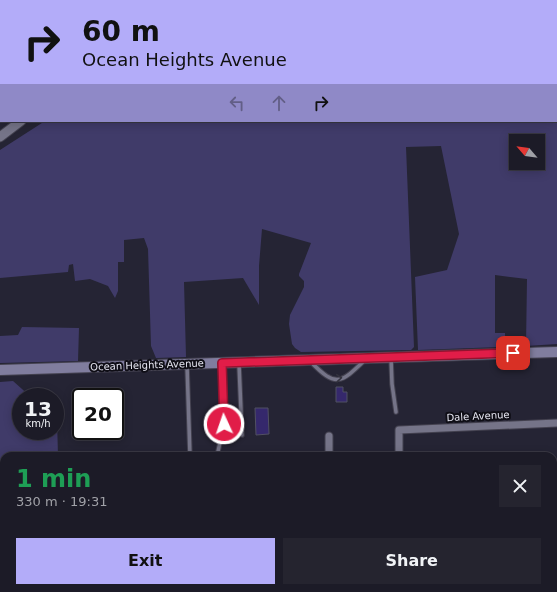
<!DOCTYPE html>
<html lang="en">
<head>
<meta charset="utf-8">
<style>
  :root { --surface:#1c1b27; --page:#25242f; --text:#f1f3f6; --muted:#a0a1a7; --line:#3a3944; --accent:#b3acf9 }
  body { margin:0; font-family:"DejaVu Sans",sans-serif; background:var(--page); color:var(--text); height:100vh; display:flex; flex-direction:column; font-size:15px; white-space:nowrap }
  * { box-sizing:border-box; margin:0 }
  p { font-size:13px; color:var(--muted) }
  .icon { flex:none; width:22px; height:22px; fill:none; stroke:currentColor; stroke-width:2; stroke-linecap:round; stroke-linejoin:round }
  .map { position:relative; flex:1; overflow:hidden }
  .panel { position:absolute; left:0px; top:452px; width:557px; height:140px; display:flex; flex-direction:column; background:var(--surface); border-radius:12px 12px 0 0; box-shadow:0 2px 10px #0003,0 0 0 1px var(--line) }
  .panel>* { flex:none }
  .guide { position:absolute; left:0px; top:0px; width:557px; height:122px; box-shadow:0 2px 10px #0003,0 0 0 1px var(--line); background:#b3acf9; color:#111; overflow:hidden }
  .needle { width:26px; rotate:298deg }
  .fabs { position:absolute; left:509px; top:134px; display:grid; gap:8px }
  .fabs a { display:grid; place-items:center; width:36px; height:36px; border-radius:0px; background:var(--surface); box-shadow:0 2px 10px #0003,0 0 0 1px var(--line); font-size:20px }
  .speed { position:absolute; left:12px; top:388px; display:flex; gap:8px; font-size:20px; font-weight:700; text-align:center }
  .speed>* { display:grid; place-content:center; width:52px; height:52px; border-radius:50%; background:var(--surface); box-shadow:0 2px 10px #0003,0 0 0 1px var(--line); line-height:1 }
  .speed small { font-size:10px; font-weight:400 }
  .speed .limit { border:2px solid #111; border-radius:6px; background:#fff; color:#111 }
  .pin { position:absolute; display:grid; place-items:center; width:34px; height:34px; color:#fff; margin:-17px; border-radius:8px; box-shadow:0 2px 6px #0006 }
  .me { position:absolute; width:44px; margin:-22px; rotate:357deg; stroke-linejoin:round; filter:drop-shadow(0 0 3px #0008) }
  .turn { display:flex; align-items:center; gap:14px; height:84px; padding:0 16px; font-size:18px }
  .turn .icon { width:52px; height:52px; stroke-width:2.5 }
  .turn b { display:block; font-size:28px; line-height:34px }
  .lanes { display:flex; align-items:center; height:38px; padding:0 16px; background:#0003; justify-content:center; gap:20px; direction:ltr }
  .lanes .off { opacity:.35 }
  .round { display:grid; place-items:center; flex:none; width:42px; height:42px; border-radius:0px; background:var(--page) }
  .overview { display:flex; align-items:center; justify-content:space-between; height:68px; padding:0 16px }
  h1 { font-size:24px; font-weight:700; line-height:30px; color:#1e9e55 }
  .primary-button { display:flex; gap:8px; margin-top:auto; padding:8px 16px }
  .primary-button a { flex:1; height:46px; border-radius:0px; background:var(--accent); color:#111; font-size:16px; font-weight:700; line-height:46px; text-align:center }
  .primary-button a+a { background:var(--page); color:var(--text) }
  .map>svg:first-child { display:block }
</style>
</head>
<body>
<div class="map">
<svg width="557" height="592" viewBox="0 0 557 592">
  <rect width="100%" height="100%" fill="#252434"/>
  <!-- green -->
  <g fill="#403b69" fill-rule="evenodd">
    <polygon points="113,0 180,0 113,1"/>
    <path d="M244,0H557V344L526,346L527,279L495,275V333H505V346L500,347L418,350L415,277L447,270L459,234L441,146L406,147L414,347L411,350L301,352L295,348L292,344L289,324L290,315L304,287V281L299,276V274L311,243L262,229L259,266V305L243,278L184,282L186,357L156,358L151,346L148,249L144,238L124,240V262H118V291L115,298L108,286L90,279L75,281L73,264L69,265L68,272L0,278V150L45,121H556V1H243ZM516,141H538V163H516Z"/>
    <polygon points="22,327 79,328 78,361 0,363 0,336 18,335"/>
    <polygon points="13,381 31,397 21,397 21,431 55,431 55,417 57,419 58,456 4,456 4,588 51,588 51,592 0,592 0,382"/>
    <polygon points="553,560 557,560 557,592 331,592 331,588 553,588"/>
  </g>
  <!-- water -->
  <polygon fill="#493e83" points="20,0 108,0 19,1"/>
  <!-- building -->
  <g fill="#35286c" stroke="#515062">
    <polygon points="336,387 343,387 343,392 347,392 347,402 336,402"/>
    <polygon points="255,408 268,408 269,434 256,435"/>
  </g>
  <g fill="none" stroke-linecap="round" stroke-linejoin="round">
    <defs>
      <g id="service">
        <polyline points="391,358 392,384 396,412"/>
        <path d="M311,362C336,388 341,383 365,360"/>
        <polyline points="239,364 242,435"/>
        <polyline points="187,365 190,456"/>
        <polyline points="217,456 224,424 222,364"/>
      </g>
      <g id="minor">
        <polyline points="0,19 1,21"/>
        <polyline points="0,35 1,37"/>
        <polyline points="329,456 329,436"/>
        <polyline points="399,456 399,430 557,423"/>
        <polyline points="553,484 557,484"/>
        <polyline points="553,555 557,555"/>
        <polyline points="147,588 147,592"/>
        <polyline points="233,588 233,592"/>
      </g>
      <g id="tertiary">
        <polyline points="208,1 210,0"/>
        <polyline points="0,137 21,121"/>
      </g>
      <polyline id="secondary" points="0,370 557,352"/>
    </defs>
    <!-- service casing -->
    <use href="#service" stroke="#43414f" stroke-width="5.5"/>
    <!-- minor casing -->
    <use href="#minor" stroke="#43414f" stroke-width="9"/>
    <!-- tertiary casing -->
    <use href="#tertiary" stroke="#43414f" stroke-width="11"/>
    <!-- secondary casing -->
    <use href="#secondary" stroke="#43414f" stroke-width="12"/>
    <!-- path -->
    <polyline stroke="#6c6b79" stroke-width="1.5" stroke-dasharray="2 2" stroke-linecap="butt" points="0,577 4,577"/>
    <!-- service -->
    <use href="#service" stroke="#757488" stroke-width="3.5"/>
    <!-- minor -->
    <use href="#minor" stroke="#757488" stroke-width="7"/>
    <!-- tertiary -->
    <use href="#tertiary" stroke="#757488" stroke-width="9"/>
    <!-- secondary -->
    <use href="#secondary" stroke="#807d9e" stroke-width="10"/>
  </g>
  <!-- one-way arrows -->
  <defs><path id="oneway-chevron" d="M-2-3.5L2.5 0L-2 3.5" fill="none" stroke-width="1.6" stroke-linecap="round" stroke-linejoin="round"/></defs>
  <use stroke="#33323e" href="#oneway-chevron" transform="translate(339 378) rotate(-5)"/>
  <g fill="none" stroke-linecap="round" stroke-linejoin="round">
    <defs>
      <polyline id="route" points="224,424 222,363 513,353"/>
    </defs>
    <!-- route casing -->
    <use href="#route" stroke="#92132f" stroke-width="10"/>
    <!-- route -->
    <use href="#route" stroke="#e11d48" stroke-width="7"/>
  </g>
  <g text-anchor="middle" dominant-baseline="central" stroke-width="4" stroke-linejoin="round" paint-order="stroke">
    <!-- street labels -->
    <g font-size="10" fill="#e6e6f1" stroke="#0f0e16">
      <text transform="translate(147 365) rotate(-2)">Ocean Heights Avenue</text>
      <text transform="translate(478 416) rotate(-3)">Dale Avenue</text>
    </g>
  </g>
</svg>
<div class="fabs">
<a><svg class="needle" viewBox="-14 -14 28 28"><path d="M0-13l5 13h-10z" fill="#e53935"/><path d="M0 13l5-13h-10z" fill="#a0a1a7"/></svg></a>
</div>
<div class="speed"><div>13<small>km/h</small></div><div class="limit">20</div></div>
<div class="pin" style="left:513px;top:353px;background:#d93025"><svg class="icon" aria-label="arrive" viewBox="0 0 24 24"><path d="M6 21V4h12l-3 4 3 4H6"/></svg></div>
<svg class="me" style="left:224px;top:424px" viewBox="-20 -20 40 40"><circle r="17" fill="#e11d48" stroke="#fff" stroke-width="3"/><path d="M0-11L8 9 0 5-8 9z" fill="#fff"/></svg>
<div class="guide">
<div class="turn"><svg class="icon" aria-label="right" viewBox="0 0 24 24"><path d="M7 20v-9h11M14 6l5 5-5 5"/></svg><div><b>60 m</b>Ocean Heights Avenue</div></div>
<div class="lanes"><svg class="icon off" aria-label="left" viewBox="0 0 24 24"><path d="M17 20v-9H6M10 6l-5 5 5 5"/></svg><svg class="icon off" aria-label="ahead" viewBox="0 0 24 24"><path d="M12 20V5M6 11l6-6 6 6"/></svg><svg class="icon" aria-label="right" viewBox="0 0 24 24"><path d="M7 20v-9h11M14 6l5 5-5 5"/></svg></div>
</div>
<section class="panel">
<div class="overview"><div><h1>1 min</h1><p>330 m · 19:31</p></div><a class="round"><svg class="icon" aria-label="close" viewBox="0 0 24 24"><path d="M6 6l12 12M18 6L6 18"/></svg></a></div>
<div class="primary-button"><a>Exit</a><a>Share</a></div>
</section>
</div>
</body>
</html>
